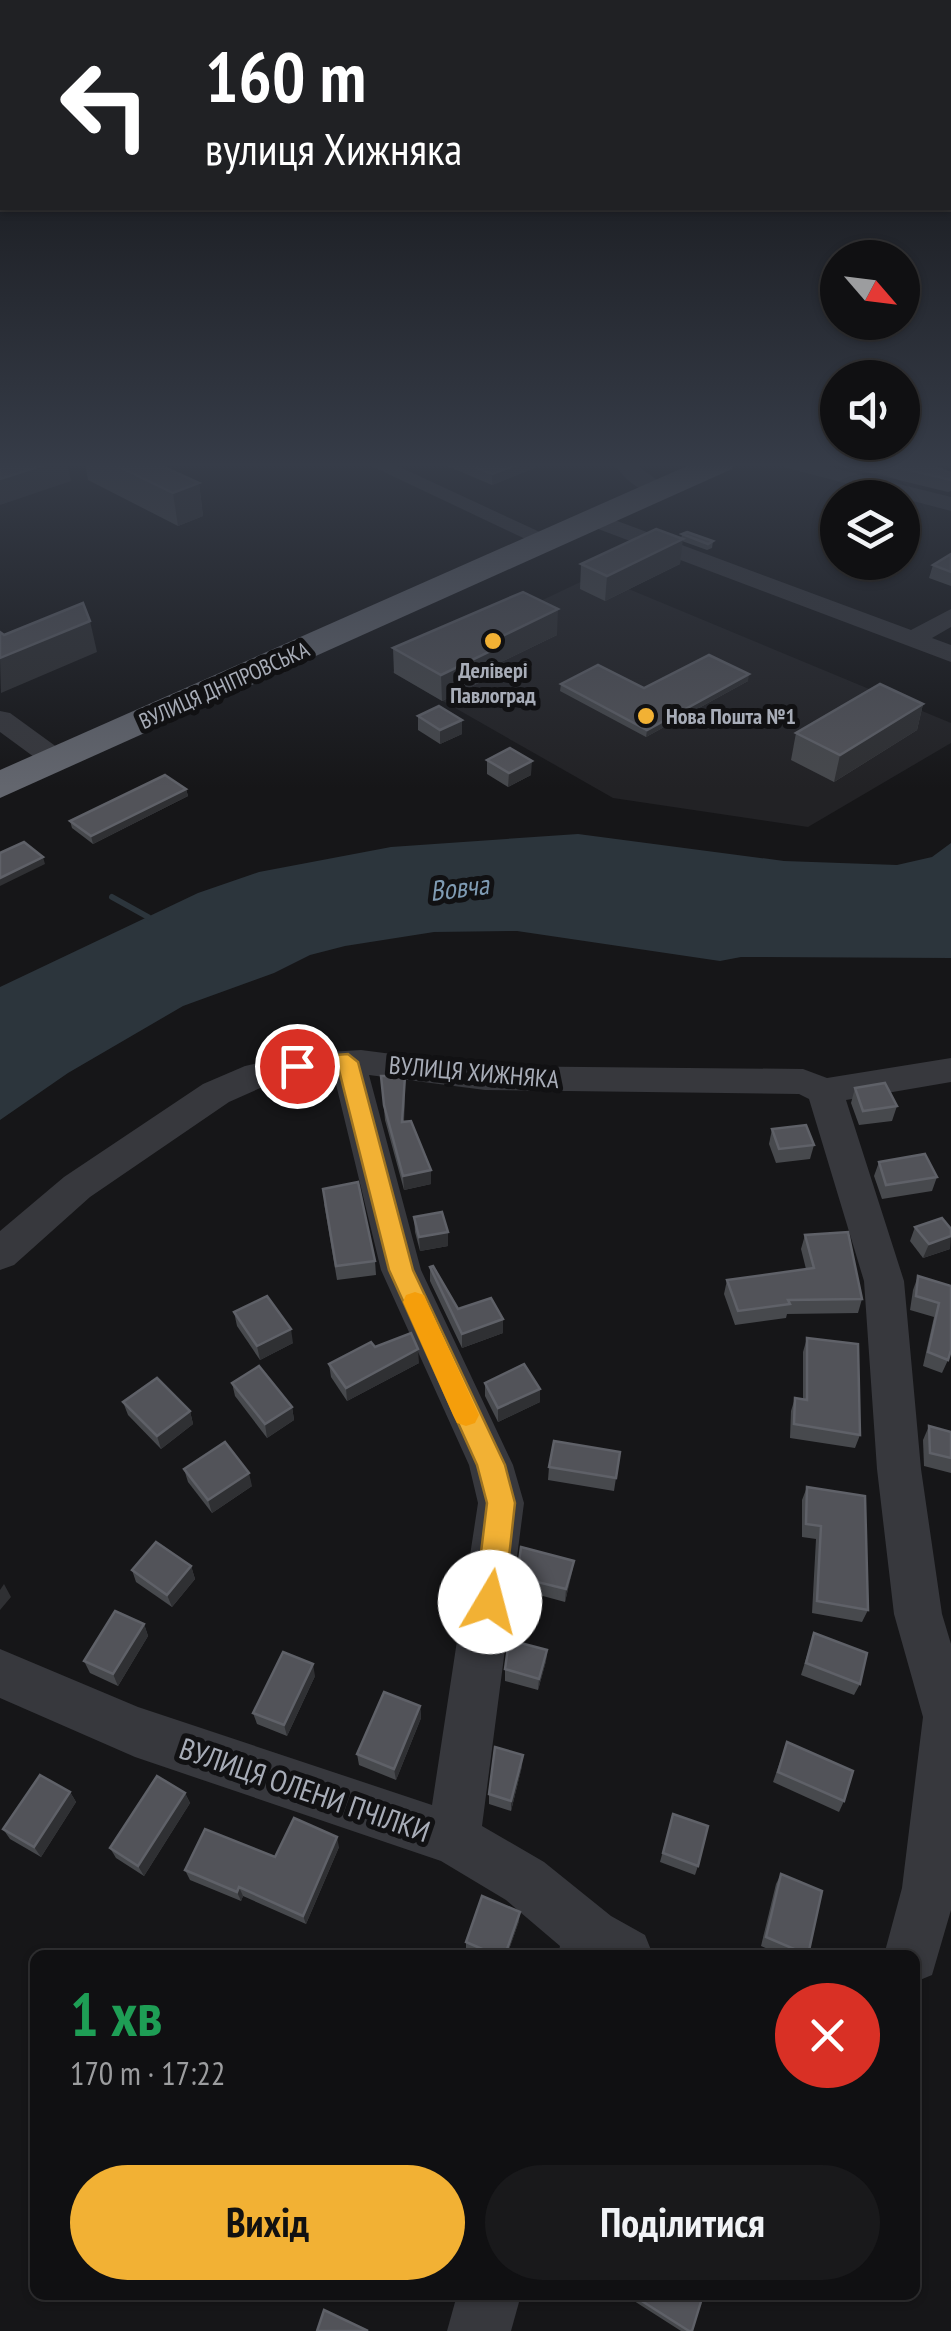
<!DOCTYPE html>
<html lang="uk">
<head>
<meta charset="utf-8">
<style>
  :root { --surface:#101012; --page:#19191b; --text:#f1f3f6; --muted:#9c9d9f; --line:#303032; --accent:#f2b134 }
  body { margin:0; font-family:"PT Sans Narrow",sans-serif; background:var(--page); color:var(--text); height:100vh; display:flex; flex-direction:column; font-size:38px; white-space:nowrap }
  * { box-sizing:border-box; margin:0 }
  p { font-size:32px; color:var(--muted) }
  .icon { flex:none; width:55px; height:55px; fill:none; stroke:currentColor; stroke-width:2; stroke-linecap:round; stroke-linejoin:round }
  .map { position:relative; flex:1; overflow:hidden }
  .side { position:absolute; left:30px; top:1950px; width:890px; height:350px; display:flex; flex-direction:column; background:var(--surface); border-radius:15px; box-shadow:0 2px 8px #0004,0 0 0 2px var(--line) }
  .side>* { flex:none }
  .hud { position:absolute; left:0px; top:0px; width:952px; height:210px; box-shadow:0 2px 8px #0004,0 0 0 2px var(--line); background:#202124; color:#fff; overflow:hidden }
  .needle { width:65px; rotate:118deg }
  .buttons { position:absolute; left:820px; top:240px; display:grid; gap:20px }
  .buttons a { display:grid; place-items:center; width:100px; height:100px; border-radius:50%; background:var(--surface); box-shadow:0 2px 8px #0004,0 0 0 2px var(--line); font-size:50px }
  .pin { position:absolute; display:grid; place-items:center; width:85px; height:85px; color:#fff; margin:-42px; border:5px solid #fff; border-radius:50%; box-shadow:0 2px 10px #0007 }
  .me { position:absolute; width:110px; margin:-55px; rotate:8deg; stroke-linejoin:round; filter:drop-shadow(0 0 8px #0008) }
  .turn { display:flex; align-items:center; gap:35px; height:210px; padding:0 40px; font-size:45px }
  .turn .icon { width:130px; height:130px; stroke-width:2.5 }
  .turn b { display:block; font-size:70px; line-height:85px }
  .round { display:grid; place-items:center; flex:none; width:105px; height:105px; border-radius:52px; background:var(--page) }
  .overview { display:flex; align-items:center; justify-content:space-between; height:170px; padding:0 40px }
  h1 { font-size:60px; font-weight:700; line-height:75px; color:#1e9e55 }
  .cta { display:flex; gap:20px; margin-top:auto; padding:20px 40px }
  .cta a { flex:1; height:115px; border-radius:60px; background:var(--accent); color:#111; font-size:40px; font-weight:700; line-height:115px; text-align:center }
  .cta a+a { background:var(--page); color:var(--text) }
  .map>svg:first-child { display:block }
</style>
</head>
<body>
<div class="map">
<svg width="951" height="2331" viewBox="0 0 951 2331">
  <rect width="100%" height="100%" fill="#161618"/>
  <!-- built -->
  <polygon fill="#222225" points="595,575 951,723 951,743 808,827 613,798 392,672"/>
  <!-- water -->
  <polygon fill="#2c353c" points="578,834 784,861 897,865 932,857 951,843 951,958 741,957 720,961 517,931 434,932 345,946 310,955 274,973 183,1006 68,1073 0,1120 0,987 198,893 259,872 391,847"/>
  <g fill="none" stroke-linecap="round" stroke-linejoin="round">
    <!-- stream -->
    <polyline stroke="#2c353c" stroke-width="6" points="112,897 148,917"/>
    <!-- minor -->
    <g fill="#37383d" fill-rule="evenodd">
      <polygon points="363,462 389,462 557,540 546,547 538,545"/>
      <path d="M612,462H633L669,489L666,494C642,497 625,479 612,462Z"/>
      <polygon points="777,462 810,462 951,497 951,511 780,466"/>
      <polygon points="593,512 911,630 951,609 951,627 932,638 951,645 951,662 585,524 582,519 585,514"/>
      <polygon points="0,711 10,713 65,753 69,759 65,765 45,765 0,732"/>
      <polygon points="361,1050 485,1066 803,1069 827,1078 951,1058 951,1082 846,1100 904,1281 921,1469 942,1614 951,1644 951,1910 932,1975 915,1982 915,1955 884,1955 902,1888 923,1717 894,1614 877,1469 864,1281 809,1099 799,1094 485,1090 369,1075 421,1270 513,1465 524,1503 482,1826 544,1862 611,1916 645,1935 653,1955 558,1955 560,1946 506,1900 441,1861 135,1757 0,1698 0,1649 138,1707 432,1805 478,1503 469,1465 381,1270 334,1076 267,1085 229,1102 90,1197 14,1265 0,1270 0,1231 64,1177 203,1084 245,1066 297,1054"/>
      <polygon points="457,2295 521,2295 511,2331 447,2331"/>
    </g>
    <!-- highway -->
    <polygon fill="#63666e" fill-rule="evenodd" points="696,462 736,462 732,469 0,798 0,770"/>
  </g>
  <!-- wall -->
  <g fill="#47494d">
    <polygon points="85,462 153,462 199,483 203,516 178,526 88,480"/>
    <polygon points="438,462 542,462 542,465 492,485"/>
    <polygon points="825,462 923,462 951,473 951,491 948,492"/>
    <polygon points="682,534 713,541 712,548 707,550 682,541 680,564 605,601 580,589 581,564 681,539"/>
    <polygon points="951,554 951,586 929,578 933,565"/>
    <polygon points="557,635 501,662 501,672 442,701 394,673 393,648"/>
    <polygon points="748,681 646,737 560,691 561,684 644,688"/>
    <polygon points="923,704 917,730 834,782 791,760 796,733"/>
    <polygon points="418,716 462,734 440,744 418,730"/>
    <polygon points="487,760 531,775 508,787 487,774"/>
    <polygon points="186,789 188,796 93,844 72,828 70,821"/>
    <polygon points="381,1076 405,1091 404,1122 431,1184 404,1190 385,1120"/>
    <polygon points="855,1088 897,1106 892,1121 859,1125 851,1103"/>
    <polygon points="772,1129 814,1145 810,1159 776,1163 769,1144"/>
    <polygon points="879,1162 937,1177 932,1191 882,1199 874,1176"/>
    <polygon points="324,1203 375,1261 376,1275 337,1280"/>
    <polygon points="414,1217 448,1246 420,1251 415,1232"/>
    <polygon points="915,1227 950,1249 923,1258 910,1241"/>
    <polygon points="805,1235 862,1299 858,1313 787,1314 786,1318 735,1325 724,1294 727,1280 806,1269 801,1249"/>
    <polygon points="430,1267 458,1309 503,1319 503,1333 462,1348 430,1281"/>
    <polygon points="918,1276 951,1286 948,1360 942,1373 923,1366 934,1317 910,1310 913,1290"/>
    <polygon points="234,1312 293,1343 260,1360 237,1326"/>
    <polygon points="807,1338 860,1435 855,1448 790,1438 791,1411 795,1398 803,1399 803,1352"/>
    <polygon points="419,1363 347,1401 331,1377 329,1364"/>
    <polygon points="232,1383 292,1407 294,1420 267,1438 235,1396"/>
    <polygon points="485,1383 540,1389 540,1402 498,1422 485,1396"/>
    <polygon points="123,1402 190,1411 193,1424 161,1449 128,1415"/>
    <polygon points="929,1426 951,1432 951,1473 924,1466 923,1440"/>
    <polygon points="620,1452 614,1491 548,1480 549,1467"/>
    <polygon points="184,1469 252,1486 212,1513 188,1482"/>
    <polygon points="807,1487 868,1610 862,1622 812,1613 816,1539 802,1537 802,1500"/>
    <polygon points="574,1561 565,1602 517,1589 517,1577"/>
    <polygon points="191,1566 195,1579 172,1607 136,1582 132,1570"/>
    <polygon points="144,1624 148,1636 118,1686 90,1673 84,1661"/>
    <polygon points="814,1633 860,1684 854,1695 801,1675"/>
    <polygon points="547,1650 546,1661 538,1690 505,1681 505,1669"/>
    <polygon points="315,1676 287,1736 257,1724 253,1713"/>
    <polygon points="420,1706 421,1718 396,1780 359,1765 357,1754"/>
    <polygon points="787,1742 844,1801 839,1812 773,1782"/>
    <polygon points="522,1766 511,1811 489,1804 489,1794"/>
    <polygon points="70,1792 76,1802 41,1857 10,1839 3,1829"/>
    <polygon points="185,1793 190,1803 144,1876 116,1858 110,1848"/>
    <polygon points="673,1814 698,1866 695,1875 660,1862"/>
    <polygon points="339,1847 306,1924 243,1896 241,1901 190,1880 185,1870"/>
    <polygon points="781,1874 808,1955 783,1955 761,1946 776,1884"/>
    <polygon points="519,1921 507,1955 477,1955 466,1950 466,1942"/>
    <polygon points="633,2295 703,2295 692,2331 681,2331 631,2299"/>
  </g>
  <!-- shaded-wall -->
  <g fill="#2f3033">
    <polygon points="53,462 67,462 71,481 0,505 0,479"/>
    <polygon points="524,462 542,462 542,465 492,485 492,474"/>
    <polygon points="199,483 203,516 178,526 173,493"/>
    <polygon points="683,539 680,564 605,601 607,576"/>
    <polygon points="558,609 557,635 501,662 501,672 442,701 441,675 492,641"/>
    <polygon points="90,621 97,652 1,693 0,658"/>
    <polygon points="749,674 748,681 646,737 647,730"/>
    <polygon points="923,704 917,730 834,782 840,755"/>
    <polygon points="462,720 462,734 440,744 440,730"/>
    <polygon points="532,761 531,775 508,787 509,773"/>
    <polygon points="186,789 188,796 93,844 91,836"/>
    <polygon points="43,857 45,864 0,886 0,878"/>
    <polygon points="405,1076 405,1091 403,1136 402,1122"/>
    <polygon points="431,1170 431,1184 404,1190 403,1176"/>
    <polygon points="448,1232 448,1246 420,1251 419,1237"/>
    <polygon points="951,1236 950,1249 923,1258 929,1244"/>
    <polygon points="503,1319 503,1333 462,1348 462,1334"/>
    <polygon points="291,1329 293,1343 260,1360 257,1346"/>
    <polygon points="418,1349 419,1363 347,1401 346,1388"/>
    <polygon points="540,1389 540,1402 498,1422 498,1408"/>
    <polygon points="292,1407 294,1420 267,1438 265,1424"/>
    <polygon points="190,1411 193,1424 161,1449 157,1436"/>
    <polygon points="249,1473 252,1486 212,1513 208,1500"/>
    <polygon points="574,1561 572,1573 565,1602 566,1589"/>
    <polygon points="191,1566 195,1579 172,1607 167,1595"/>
    <polygon points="4,1584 11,1597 0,1610 0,1590"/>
    <polygon points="144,1624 148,1636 118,1686 113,1674"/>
    <polygon points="547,1650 546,1661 538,1690 539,1679"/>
    <polygon points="313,1664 315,1676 287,1736 284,1725"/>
    <polygon points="420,1706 421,1718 396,1780 394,1769"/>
    <polygon points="523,1755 522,1766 511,1811 511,1801"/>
    <polygon points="70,1792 76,1802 41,1857 34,1847"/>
    <polygon points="185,1793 190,1803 144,1876 138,1866"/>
    <polygon points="337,1837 339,1847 306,1924 303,1916"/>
    <polygon points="239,1887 243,1896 241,1901 237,1892"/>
    <polygon points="520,1912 519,1921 507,1955 505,1955"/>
  </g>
  <!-- building -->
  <g fill="#525359" stroke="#5f6168" stroke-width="2.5">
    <polygon points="0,462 53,462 0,479"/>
    <polygon points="109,462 153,462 199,483 173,493"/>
    <polygon points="462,462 524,462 492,474"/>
    <polygon points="876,462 923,462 951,473 951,480"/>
    <polygon points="656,529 683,539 607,576 581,564"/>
    <polygon points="687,532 713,541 708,544 682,534"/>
    <polygon points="951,554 951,572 933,565"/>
    <polygon points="523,592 558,609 492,641 501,646 441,675 393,648"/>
    <polygon points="83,603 90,621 0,658 0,632 4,635"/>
    <polygon points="709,655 749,674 647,730 561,684 598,665 644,688"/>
    <polygon points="880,684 923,704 840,755 796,733"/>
    <polygon points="439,706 462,720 440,730 418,716"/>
    <polygon points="510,748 532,761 509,773 487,760"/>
    <polygon points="165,775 186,789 91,836 70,821"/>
    <polygon points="24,842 43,857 0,878 0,853"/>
    <polygon points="381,1076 405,1076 402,1122 411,1121 431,1170 403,1176 384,1105"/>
    <polygon points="885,1083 897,1106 863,1111 855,1088"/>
    <polygon points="806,1125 814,1145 779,1149 772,1129"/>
    <polygon points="925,1154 937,1177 886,1185 879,1162"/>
    <polygon points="358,1182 375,1261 336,1266 323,1189"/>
    <polygon points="442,1212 448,1232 419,1237 414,1217"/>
    <polygon points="942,1218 951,1229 951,1236 929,1244 915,1227"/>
    <polygon points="848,1232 862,1299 788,1300 790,1304 738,1311 727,1280 814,1268 805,1235"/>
    <polygon points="433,1266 458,1309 491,1298 503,1319 462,1334 430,1267"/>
    <polygon points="918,1276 951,1286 951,1350 948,1360 928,1352 939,1303 916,1296"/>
    <polygon points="267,1296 291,1329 257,1346 234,1312"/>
    <polygon points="411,1333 418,1349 346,1388 329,1364 371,1342 375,1347"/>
    <polygon points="807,1338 858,1344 860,1435 794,1424 795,1398 807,1400"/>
    <polygon points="524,1364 540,1389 498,1408 485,1383"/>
    <polygon points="259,1366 292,1407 265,1424 232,1383"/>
    <polygon points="157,1378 190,1411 157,1436 123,1402"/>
    <polygon points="929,1426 951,1432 951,1458 930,1453"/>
    <polygon points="554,1441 620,1452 616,1478 549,1467"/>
    <polygon points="225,1442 249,1473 208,1500 184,1469"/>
    <polygon points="807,1487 865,1496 868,1610 817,1601 821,1526 806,1524"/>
    <polygon points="156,1542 191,1566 167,1595 132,1570"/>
    <polygon points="521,1547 574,1561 566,1589 517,1577"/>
    <polygon points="115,1611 144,1624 113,1674 84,1661"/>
    <polygon points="814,1633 867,1653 860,1684 806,1663"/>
    <polygon points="509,1640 547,1650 539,1679 505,1669"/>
    <polygon points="283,1652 313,1664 284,1725 253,1713"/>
    <polygon points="384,1692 420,1706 394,1769 357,1754"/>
    <polygon points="787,1742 853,1771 844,1801 778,1772"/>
    <polygon points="495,1747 523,1755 511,1801 489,1794"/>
    <polygon points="40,1775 70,1792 34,1847 3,1829"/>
    <polygon points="157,1776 185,1793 138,1866 110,1848"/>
    <polygon points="673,1814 708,1826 698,1866 663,1853"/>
    <polygon points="294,1818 337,1837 303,1916 239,1887 237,1892 185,1870 205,1829 275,1857"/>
    <polygon points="781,1874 822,1891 808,1955 766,1937"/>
    <polygon points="482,1896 520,1912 505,1955 496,1955 466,1942"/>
    <polygon points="635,2295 703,2295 692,2331 689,2331 634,2296"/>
    <polygon points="324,2310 368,2331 317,2331"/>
  </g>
  <!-- sky -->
  <linearGradient id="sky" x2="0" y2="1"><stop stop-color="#0c0c0d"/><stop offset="0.59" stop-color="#363c48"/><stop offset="1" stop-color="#363c48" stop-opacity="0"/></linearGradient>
  <rect width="951" height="788" fill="url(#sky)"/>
  <!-- route -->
  <polygon fill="#f2b134" stroke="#9d7322" stroke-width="2.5" points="348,1054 358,1062 413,1270 505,1465 515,1503 504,1602 500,1612 490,1616 480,1612 475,1602 487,1503 477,1465 389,1270 339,1070 297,1073 287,1066 297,1058"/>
  <!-- slow -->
  <polygon fill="#f59e0b" points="415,1292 424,1295 427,1302 479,1415 475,1423 466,1426 457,1423 453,1415 403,1302 406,1295"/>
  <!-- markers -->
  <g fill="#f2b134" stroke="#111113" stroke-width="4">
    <circle cx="493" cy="641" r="10"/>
    <circle cx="646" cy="716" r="10"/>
  </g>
  <g text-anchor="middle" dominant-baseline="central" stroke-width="10" stroke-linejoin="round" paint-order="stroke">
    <!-- far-poi labels -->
    <g font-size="22" font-weight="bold" fill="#a8adb8" stroke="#111113">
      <text x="493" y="670">Делівері<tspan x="493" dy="25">Павлоград</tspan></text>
      <text x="666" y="716" text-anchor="start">Нова Пошта №1</text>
    </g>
    <!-- far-street labels -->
    <g font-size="22" fill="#a8adb8" stroke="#111113">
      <text transform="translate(224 685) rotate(-24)">ВУЛИЦЯ ДНІПРОВСЬКА</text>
    </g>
    <!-- street labels -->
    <g font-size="25" fill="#a8adb8" stroke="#111113">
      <text transform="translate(474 1072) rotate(5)">ВУЛИЦЯ ХИЖНЯКА</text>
    </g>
    <!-- water labels -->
    <g font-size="28" font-style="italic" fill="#7f9bb3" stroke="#111113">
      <text transform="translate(459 887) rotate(-7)">Вовча</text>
    </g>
    <!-- near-street labels -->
    <g font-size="30" fill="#a8adb8" stroke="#111113">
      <text transform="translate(305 1789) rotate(19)">ВУЛИЦЯ ОЛЕНИ ПЧІЛКИ</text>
    </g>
  </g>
</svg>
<div class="buttons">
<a><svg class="needle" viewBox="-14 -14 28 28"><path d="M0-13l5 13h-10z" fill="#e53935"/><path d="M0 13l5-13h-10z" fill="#9c9d9f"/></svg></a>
<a><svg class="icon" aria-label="sound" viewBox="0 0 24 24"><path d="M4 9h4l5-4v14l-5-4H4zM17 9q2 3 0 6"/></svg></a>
<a><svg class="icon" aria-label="layers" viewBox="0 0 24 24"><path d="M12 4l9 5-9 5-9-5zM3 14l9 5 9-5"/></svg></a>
</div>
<div class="pin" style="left:297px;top:1066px;background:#d93025"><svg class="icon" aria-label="arrive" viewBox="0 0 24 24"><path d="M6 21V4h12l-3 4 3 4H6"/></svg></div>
<svg class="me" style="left:490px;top:1602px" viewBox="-20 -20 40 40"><circle r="19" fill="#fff"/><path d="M0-13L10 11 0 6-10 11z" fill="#f2b134"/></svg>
<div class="hud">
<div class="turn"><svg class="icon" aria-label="left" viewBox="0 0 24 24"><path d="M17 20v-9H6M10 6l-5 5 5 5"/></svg><div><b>160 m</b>вулиця Хижняка</div></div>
</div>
<section class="side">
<div class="overview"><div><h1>1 хв</h1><p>170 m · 17:22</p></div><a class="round" style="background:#d93025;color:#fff"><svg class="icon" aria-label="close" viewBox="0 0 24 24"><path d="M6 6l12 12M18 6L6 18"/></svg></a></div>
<div class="cta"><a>Вихід</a><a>Поділитися</a></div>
</section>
</div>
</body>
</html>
